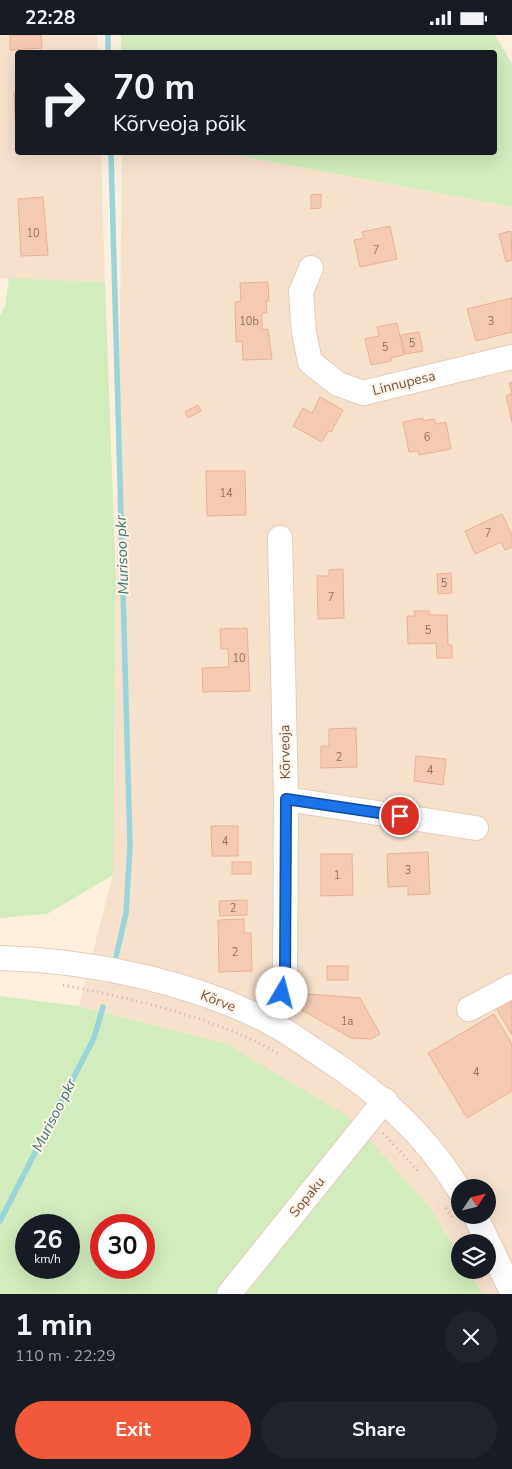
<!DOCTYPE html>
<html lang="en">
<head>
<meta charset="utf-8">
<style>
  :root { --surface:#171b24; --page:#20242c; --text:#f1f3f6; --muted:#9ea1a6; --accent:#f1593a }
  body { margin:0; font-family:"Nunito Sans",sans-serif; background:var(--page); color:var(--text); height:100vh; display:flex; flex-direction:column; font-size:19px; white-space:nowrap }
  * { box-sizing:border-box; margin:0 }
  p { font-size:16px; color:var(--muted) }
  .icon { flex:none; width:28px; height:28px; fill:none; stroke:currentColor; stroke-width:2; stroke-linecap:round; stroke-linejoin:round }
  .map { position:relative; height:1259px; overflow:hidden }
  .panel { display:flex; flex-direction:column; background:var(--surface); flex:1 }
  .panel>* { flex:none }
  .banner { position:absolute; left:15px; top:15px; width:482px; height:105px; border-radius:5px; box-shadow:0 5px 20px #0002; background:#171b24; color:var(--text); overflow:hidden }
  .needle { width:32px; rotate:55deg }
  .tools { position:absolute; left:451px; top:1144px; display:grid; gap:10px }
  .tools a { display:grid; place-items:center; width:45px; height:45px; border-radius:50%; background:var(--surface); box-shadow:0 5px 20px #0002; font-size:25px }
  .speed { position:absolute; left:15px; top:1179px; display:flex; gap:10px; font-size:25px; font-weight:700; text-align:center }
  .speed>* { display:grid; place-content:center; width:65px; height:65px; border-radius:50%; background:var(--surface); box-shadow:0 5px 20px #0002; line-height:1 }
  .speed small { font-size:12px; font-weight:400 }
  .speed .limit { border:8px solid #d22; background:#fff; color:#111 }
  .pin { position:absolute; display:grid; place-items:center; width:42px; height:42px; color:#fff; margin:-21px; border:2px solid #fff; border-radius:50%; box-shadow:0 1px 5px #0007 }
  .me { position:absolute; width:55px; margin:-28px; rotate:8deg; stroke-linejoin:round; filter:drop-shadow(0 0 4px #0008) }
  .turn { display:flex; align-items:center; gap:18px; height:105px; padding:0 15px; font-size:22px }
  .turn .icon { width:65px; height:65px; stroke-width:2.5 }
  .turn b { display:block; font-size:35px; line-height:42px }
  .round { display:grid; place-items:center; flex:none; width:52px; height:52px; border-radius:26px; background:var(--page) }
  .overview { display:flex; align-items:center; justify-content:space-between; height:85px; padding:0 15px }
  h1 { font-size:30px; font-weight:700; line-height:38px }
  .button { display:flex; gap:10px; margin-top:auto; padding:10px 15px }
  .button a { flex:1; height:58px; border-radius:30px; background:var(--accent); color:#fff; font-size:20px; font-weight:700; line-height:58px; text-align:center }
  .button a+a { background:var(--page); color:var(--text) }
  .status { display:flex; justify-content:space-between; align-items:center; height:35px; padding:0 25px; background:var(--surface); direction:ltr }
  .status svg { height:14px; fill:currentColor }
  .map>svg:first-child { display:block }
</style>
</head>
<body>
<div class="status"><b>22:28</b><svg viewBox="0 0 49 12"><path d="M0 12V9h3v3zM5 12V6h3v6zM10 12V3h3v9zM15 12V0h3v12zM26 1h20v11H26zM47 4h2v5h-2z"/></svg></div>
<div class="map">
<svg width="512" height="1259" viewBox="0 0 512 1259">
  <rect width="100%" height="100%" fill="#fef0df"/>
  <!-- residential -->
  <g fill="#f6e1cd" fill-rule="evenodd">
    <polygon points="0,0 97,0 98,17 18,18 18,118 101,118 105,247 0,243"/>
    <path d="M122,118H225L512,172V1259H483L468,1235H488V1208H460V1221L431,1174L227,1009L79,971L113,840ZM460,1152H488V1180H460Z"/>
  </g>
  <!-- green -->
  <g fill="#d2ecbd" fill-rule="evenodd">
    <polygon points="121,0 495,0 512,28 512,172 225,118 495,118 495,18 121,18"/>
    <polygon points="9,243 105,247 116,544 113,840 47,879 0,883 0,280 5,272"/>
    <path d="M0,961L79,971L227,1009L349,1082L431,1174L460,1221V1235H468L483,1259H0ZM26,1190H69V1232H26ZM101,1190H144V1232H101Z"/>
  </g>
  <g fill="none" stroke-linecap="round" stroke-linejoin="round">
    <!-- stream -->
    <g stroke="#98d4da" stroke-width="5.5">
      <polyline points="108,0 108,18"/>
      <polyline points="111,118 130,811 126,878 116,922"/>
      <polyline points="0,1186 94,1003 103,972"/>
    </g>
  </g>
  <!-- building -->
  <g fill="#f5cab4" stroke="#e9af94">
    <polygon points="10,0 41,0 42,13 10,15"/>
    <polygon points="14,58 18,58 18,116 17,116"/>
    <polygon points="321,159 321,173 311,174 311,160"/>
    <polygon points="43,162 48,220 21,221 18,164"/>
    <polygon points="390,191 397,224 360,232 354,205 364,203 362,197"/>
    <polygon points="511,196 512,225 506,227 499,199"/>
    <polygon points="268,247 269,266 266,266 267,278 262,278 262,295 268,294 272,324 243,325 242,306 236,307 235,267 241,266 240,248"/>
    <polygon points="512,263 512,297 476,306 467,274"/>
    <polygon points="397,288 404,320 391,323 391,326 371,330 365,304 379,301 377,292"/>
    <polygon points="419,297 423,316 405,319 401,300"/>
    <polygon points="512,347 512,387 506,361 512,359 509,348"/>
    <polygon points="320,362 343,375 331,397 328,396 322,407 293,391 303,373 312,378"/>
    <polygon points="198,370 201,376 188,383 185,377"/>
    <polygon points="423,383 423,386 434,384 436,389 446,387 451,414 419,420 418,416 409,417 403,387"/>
    <polygon points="206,436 245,436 246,480 207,481"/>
    <polygon points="502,479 512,500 512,512 505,515 501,507 475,519 465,496"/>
    <polygon points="343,534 344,583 318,584 317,541 329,541 329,535"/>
    <polygon points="451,538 452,558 438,559 437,539"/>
    <polygon points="414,576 429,576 429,580 447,580 448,610 452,610 452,623 437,623 436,608 408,609 407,581 415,581"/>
    <polygon points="247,593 250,656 203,657 202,633 229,632 228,614 221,614 220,594"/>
    <polygon points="356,693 357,732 321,733 321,711 329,711 329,694"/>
    <polygon points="416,721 446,724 443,750 414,746"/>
    <polygon points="211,791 238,791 238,821 212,821"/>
    <polygon points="428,817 430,859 408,860 408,851 388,852 387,819"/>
    <polygon points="321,819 352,819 353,860 321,861"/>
    <rect x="232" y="827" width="19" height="12"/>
    <polygon points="247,865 247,880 220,881 219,866"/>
    <polygon points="244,884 244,898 251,898 252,936 219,937 218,885"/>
    <rect x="327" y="931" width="21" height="14"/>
    <polygon points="308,959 360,963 380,999 371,1004 351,1003 300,974"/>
    <polygon points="512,964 512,1000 496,973"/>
    <polygon points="494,979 512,1009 512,1056 467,1083 428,1018"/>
  </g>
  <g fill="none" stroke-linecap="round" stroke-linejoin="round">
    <defs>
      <g id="minor">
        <polyline points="311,233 301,257 304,297 310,327 338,349 363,358 512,322"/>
        <polyline points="286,764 476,793"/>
        <path d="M0,923C89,925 194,947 273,989C290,998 305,1010 321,1020C377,1056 425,1098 460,1156"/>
        <polyline points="469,974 512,951"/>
        <polyline points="274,990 285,944 286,764 280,503"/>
        <polyline points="475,1180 512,1257"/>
        <polyline points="229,1259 385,1065"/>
      </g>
    </defs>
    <!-- minor casing -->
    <use href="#minor" stroke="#e4cdbd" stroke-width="26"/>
    <!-- path -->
    <g stroke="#d9ae98" stroke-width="3" stroke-dasharray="1 4" stroke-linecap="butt">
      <path d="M63,950C137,965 213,981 279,1019"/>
      <polyline points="383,1098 420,1138"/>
      <polyline points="446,1173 454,1184"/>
    </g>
    <!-- minor -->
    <use href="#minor" stroke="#fff" stroke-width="24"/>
  </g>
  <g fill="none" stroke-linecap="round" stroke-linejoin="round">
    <defs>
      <polyline id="route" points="282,958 285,944 286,764 400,781"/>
    </defs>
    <!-- route casing -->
    <use href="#route" stroke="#114b97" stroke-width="12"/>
    <!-- route -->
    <use href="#route" stroke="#1a73e8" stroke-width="9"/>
  </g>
  <g text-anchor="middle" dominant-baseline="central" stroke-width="4" stroke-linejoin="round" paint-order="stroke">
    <!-- number labels -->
    <g font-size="11" fill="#957161">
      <text x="33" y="198">10</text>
      <text x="376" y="215">7</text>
      <text x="249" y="286">10b</text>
      <text x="491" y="286">3</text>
      <text x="412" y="308">5</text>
      <text x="385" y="312">5</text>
      <text x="427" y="402">6</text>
      <text x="226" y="458">14</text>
      <text x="488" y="498">7</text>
      <text x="444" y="548">5</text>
      <text x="331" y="562">7</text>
      <text x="428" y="595">5</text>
      <text x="239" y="623">10</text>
      <text x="339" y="722">2</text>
      <text x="430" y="735">4</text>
      <text x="225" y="806">4</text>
      <text x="408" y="835">3</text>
      <text x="337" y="840">1</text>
      <text x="233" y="873">2</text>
      <text x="235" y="917">2</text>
      <text x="347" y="986">1a</text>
      <text x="476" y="1037">4</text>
    </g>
    <!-- street labels -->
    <g font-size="14" fill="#755345" stroke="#fff4e6">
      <text transform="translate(404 348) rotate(-14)">Linnupesa</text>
      <text transform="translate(285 717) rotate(-91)">Kõrveoja</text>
      <text transform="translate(218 966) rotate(21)">Kõrve</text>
      <text transform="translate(307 1162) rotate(-51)">Sopaku</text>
    </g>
    <!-- water labels -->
    <g font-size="15" font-style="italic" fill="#38757c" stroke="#fff4e6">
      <text transform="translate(122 520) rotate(-92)">Murisoo pkr</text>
      <text transform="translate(54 1080) rotate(-63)">Murisoo pkr</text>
    </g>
  </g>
</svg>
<div class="tools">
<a><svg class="needle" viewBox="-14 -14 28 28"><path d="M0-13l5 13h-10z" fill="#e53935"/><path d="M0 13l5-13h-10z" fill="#9ea1a6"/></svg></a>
<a><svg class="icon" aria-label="layers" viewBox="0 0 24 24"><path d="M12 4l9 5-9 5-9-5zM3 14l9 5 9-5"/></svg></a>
</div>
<div class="speed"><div>26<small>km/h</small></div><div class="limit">30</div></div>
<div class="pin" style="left:400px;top:781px;background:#d93025"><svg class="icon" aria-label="arrive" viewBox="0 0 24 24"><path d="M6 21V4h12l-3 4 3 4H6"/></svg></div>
<svg class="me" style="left:282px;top:958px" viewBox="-20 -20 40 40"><circle r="19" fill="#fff"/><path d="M0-13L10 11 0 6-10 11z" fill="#1a73e8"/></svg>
<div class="banner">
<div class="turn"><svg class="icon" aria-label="right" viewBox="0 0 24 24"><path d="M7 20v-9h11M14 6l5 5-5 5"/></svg><div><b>70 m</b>Kõrveoja põik</div></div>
</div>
</div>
<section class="panel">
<div class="overview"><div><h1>1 min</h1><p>110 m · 22:29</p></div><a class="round"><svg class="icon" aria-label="close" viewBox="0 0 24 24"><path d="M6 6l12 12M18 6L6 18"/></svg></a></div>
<div class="button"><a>Exit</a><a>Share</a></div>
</section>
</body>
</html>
